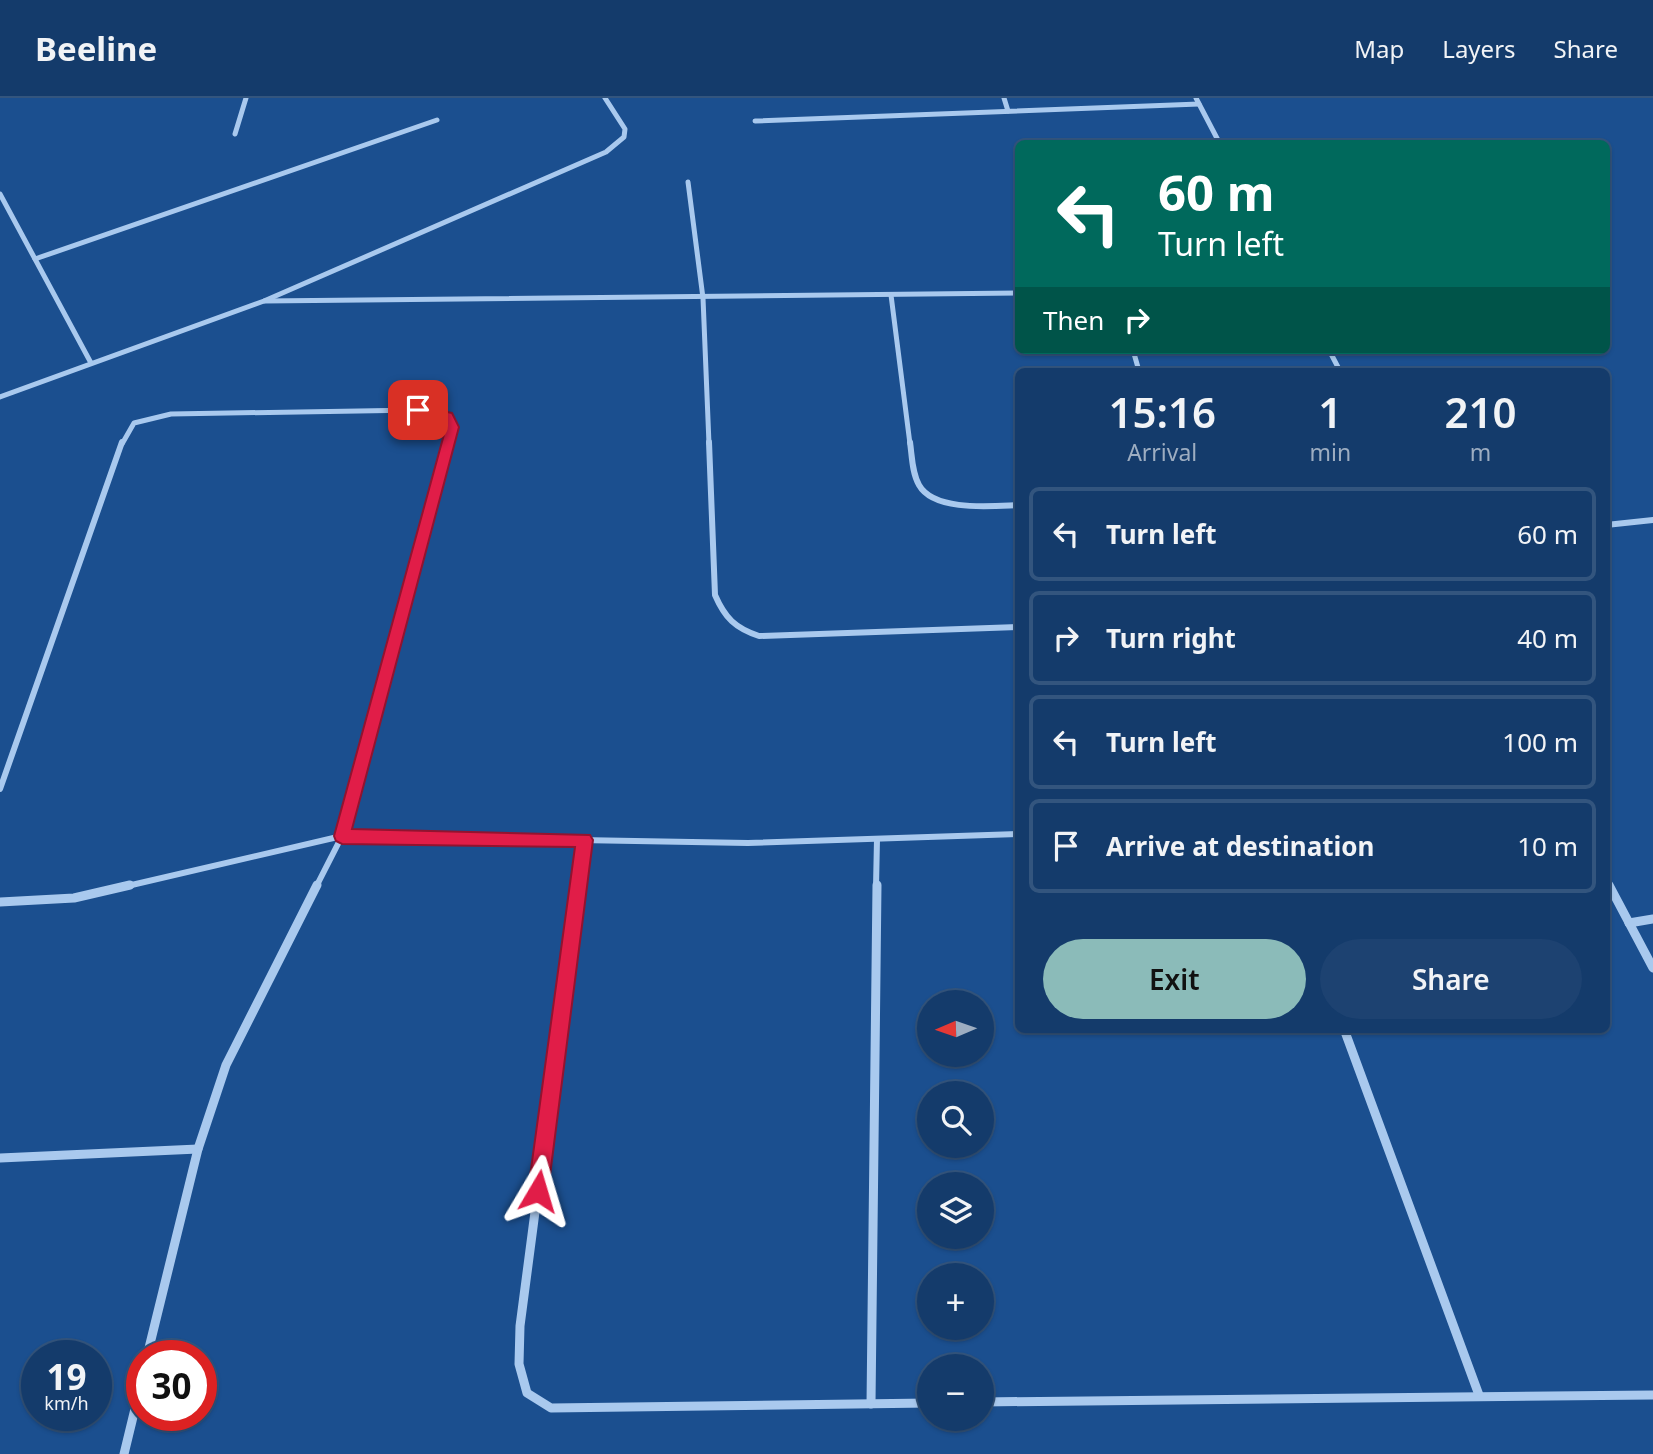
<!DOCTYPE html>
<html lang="en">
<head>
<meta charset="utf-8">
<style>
  :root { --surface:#143b6b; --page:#1d4271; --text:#f1f3f6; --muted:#9dadc1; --line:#33557e; --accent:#8bbbb9 }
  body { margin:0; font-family:"Noto Sans",sans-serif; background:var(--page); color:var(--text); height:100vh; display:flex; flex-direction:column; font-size:26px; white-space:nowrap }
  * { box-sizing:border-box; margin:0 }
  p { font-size:23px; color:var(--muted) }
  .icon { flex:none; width:38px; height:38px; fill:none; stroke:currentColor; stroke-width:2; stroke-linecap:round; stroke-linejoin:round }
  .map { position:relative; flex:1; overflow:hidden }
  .side { position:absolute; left:1015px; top:270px; width:595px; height:665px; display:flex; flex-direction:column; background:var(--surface); border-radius:10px; box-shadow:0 2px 5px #0004,0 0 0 2px var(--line) }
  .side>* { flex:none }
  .hud { position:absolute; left:1015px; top:42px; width:595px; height:214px; border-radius:10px; box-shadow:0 2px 5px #0004,0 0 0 2px var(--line); background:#00695c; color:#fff; overflow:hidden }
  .needle { width:46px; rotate:268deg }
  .tools { position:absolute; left:917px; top:892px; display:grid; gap:14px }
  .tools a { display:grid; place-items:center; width:77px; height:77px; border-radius:50%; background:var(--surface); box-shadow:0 2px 5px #0004,0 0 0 2px var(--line); font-size:35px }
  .speed { position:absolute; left:21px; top:1242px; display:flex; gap:14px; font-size:35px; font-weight:700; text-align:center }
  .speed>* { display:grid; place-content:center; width:91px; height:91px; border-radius:50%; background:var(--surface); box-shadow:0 2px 5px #0004,0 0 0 2px var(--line); line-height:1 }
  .speed small { font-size:18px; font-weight:400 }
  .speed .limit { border:10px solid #d22; background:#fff; color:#111 }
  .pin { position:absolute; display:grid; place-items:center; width:60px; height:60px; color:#fff; margin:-30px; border-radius:14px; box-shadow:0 4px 10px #0006 }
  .me { position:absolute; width:77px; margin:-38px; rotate:7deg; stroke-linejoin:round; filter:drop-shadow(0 0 5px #0008) }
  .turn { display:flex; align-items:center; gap:24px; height:147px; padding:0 28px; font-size:32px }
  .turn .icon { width:91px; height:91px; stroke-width:2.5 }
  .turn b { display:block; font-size:49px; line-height:60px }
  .then { display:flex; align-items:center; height:66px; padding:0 28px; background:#0003; gap:14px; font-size:26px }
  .eta { display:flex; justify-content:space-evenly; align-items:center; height:119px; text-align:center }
  .eta b { font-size:42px; font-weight:600; line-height:49px }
  .cta { display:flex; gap:14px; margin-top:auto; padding:14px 28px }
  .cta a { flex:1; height:80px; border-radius:42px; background:var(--accent); color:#111; font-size:28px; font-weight:600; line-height:80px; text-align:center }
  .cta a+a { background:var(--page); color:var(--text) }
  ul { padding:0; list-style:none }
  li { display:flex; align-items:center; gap:21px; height:94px; margin:0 14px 10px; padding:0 14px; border:4px solid var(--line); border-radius:10px }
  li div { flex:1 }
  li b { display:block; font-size:26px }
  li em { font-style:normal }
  header { display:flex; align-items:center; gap:42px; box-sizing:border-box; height:98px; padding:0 35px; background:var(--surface); border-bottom:2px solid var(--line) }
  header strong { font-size:33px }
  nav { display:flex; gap:38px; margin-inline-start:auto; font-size:24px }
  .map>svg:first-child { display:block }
</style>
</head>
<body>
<header>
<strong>Beeline</strong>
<nav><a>Map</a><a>Layers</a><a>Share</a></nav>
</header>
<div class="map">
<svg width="1653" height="1356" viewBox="0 0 1653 1356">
  <rect width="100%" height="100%" fill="#1b4f8f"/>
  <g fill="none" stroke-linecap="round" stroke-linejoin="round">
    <!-- minor-far2 -->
    <g stroke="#a9c9ee" stroke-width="5">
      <polyline points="1004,0 1008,13"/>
      <polyline points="1196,0 1220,46"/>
      <polyline points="755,23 1199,6"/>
      <polyline points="235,36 246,0"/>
      <polyline points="688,84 703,200 709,346"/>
      <polyline points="0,96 91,265"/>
      <polyline points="35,161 437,22"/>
      <polyline points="891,197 910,346"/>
      <polyline points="264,203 1018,195"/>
      <polyline points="1133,252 1139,273"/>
      <polyline points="1329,252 1340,273"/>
      <polyline points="0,299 264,203 606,54 624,39 625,31 605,0"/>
      <polyline points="122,346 134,325 171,316 418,312 447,318 453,329 448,346"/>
    </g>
    <!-- minor-far1 -->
    <g stroke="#a9c9ee" stroke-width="6">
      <path d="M709,344L715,497C725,520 735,530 759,538L1018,529"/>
      <path d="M910,344C912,358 912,375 919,387C934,414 992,408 1018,407"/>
      <polyline points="1606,427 1653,422"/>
      <polyline points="0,691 122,344"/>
      <polyline points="1606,782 1610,789"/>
      <polyline points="123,789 342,738 748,745 1018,736"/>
      <polyline points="316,789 342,738 449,344"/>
      <polyline points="578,789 584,742"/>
      <polyline points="876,789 877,741"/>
    </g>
    <!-- minor -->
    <g stroke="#a9c9ee" stroke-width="9">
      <polyline points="578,787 520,1228 519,1266 527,1295 551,1310 929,1305"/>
      <polyline points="1609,787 1653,870"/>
      <polyline points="0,804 74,800 130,787"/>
      <polyline points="1629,825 1653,821"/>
      <polyline points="1344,931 1479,1297"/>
      <polyline points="0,1060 198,1051"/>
      <polyline points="147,1258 198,1051 226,967 317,787"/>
      <polyline points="982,1304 1653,1297"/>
      <polyline points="871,1306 877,787"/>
      <polyline points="124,1356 142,1282"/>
    </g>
  </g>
  <!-- route -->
  <polygon fill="#e11d48" stroke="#92132f" stroke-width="2" points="418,308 452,315 459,329 352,731 590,737 593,742 548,1093 545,1100 538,1103 531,1100 528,1093 575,749 342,746 336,743 334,738 446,329 442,321 414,315 412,312"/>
</svg>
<div class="tools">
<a><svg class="needle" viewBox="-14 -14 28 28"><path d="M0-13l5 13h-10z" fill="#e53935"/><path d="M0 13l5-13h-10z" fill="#9dadc1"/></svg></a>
<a><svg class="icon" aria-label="search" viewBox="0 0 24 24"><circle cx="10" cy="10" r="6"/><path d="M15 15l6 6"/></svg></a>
<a><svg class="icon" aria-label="layers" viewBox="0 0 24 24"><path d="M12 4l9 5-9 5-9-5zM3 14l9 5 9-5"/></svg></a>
<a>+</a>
<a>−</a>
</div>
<div class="speed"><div>19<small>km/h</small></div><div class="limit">30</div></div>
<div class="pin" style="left:418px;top:312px;background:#d93025"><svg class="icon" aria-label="arrive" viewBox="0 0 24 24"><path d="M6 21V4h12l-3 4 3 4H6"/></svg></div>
<svg class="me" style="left:538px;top:1093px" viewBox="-20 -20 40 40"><path d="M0-17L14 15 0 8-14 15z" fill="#e11d48" stroke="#fff" stroke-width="4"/></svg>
<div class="hud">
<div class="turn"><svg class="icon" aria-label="left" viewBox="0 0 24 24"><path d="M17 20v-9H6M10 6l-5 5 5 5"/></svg><div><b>60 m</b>Turn left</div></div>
<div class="then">Then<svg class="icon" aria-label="right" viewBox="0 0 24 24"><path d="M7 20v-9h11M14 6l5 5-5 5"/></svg></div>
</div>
<section class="side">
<div class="eta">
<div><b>15:16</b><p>Arrival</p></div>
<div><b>1</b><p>min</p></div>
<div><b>210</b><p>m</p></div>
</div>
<ul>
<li><svg class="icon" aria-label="left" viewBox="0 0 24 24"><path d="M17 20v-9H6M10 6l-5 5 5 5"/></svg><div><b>Turn left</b></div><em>60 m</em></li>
<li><svg class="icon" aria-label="right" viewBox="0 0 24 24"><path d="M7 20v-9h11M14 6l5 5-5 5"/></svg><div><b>Turn right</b></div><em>40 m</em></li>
<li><svg class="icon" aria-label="left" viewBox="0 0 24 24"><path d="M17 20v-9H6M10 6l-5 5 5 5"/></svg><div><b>Turn left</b></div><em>100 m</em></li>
<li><svg class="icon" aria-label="arrive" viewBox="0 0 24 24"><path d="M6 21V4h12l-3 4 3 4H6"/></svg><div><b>Arrive at destination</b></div><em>10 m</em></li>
</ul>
<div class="cta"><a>Exit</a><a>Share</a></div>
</section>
</div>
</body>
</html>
